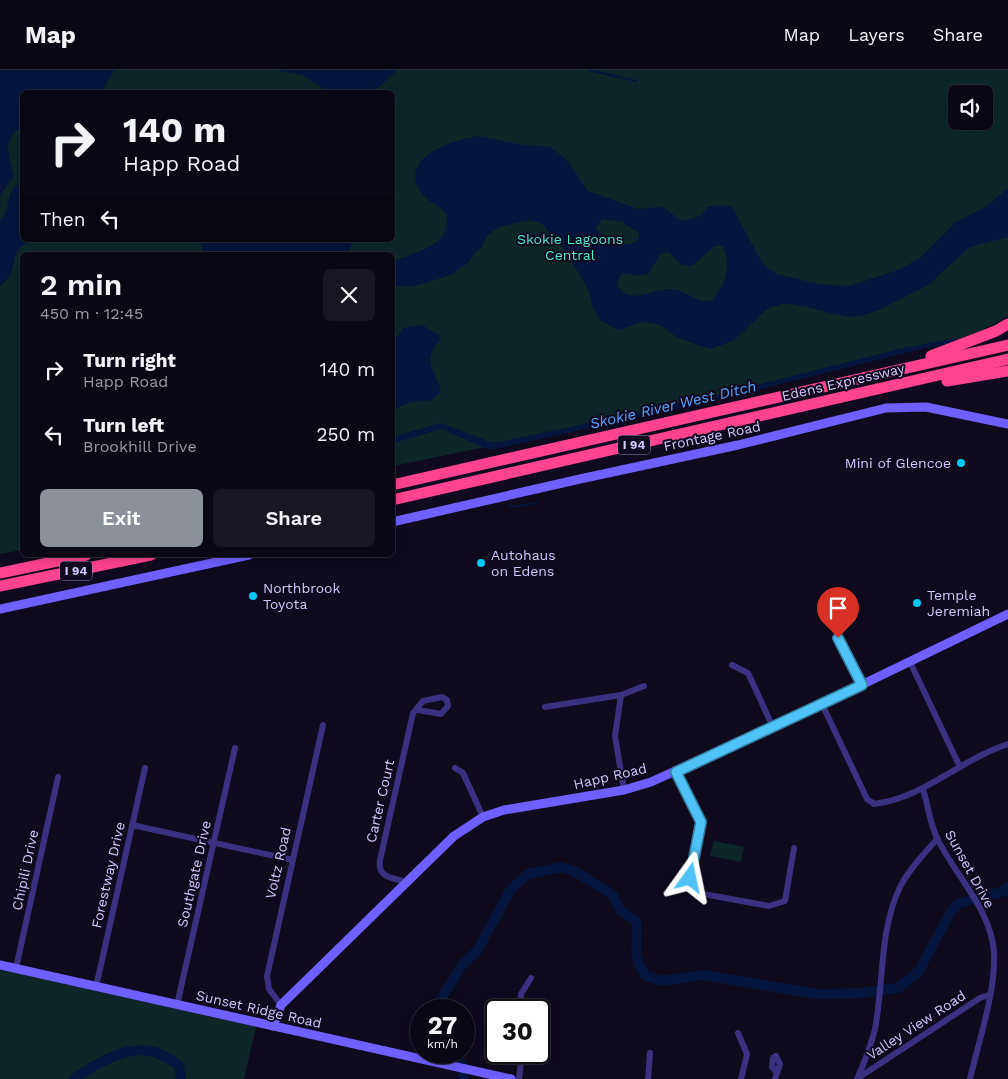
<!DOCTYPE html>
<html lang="en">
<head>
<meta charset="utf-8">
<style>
  :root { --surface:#0b0816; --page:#191623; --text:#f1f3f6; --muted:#9a9aa1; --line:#2b2935; --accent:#8c9099 }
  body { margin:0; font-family:"Work Sans",sans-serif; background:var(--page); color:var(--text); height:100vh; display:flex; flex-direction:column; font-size:19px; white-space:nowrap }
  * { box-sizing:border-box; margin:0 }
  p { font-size:16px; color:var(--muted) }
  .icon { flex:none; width:28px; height:28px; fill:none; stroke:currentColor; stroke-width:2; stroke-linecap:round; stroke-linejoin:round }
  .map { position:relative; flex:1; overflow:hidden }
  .side { position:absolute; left:20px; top:182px; width:375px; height:305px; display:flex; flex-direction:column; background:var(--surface); border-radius:8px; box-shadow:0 2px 12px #0003,0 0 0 1px var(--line) }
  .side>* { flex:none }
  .banner { position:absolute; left:20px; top:20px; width:375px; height:152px; border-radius:8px; box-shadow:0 2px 12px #0003,0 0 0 1px var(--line); background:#0b0816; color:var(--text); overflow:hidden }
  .controls { position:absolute; left:948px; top:15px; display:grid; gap:10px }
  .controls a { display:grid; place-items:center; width:45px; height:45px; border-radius:8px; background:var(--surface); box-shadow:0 2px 12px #0003,0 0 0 1px var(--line); font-size:25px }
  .speed { position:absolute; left:410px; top:929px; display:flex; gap:10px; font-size:25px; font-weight:700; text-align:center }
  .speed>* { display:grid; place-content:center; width:65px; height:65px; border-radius:50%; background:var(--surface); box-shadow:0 2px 12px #0003,0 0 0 1px var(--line); line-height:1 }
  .speed small { font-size:12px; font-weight:400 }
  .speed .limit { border:2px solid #111; border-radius:8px; background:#fff; color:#111 }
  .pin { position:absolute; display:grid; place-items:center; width:42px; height:42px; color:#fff; margin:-51px -21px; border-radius:50% 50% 50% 0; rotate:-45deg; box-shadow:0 0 5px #0007 }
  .pin .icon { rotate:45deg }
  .me { position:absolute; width:55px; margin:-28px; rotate:12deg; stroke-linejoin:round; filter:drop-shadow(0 0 4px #0008) }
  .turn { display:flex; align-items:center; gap:18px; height:105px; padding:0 20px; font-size:22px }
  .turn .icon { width:65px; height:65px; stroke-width:2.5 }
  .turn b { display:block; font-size:35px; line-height:42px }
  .then { display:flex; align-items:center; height:48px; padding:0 20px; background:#0003; gap:10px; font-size:19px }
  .round { display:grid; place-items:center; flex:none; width:52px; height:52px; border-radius:8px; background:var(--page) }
  .head { display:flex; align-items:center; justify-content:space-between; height:85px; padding:0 20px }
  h1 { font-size:30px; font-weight:600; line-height:38px }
  .cta { display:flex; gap:10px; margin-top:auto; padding:10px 20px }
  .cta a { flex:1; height:58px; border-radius:8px; background:var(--accent); color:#fff; font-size:20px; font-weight:600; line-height:58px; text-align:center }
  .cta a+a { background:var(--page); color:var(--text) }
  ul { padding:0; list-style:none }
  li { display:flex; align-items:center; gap:15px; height:65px; padding:0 20px }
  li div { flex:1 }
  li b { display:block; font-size:19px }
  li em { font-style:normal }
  header { display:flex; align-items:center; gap:30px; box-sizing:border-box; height:70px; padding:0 25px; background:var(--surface); border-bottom:1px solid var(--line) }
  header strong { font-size:24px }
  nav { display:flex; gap:28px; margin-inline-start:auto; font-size:18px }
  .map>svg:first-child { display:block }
</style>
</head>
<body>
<header>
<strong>Map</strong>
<nav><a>Map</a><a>Layers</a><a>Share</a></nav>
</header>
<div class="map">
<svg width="1008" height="1009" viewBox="0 0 1008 1009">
  <rect width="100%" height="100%" fill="#0f0a1e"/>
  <!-- green -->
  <g fill="#0d2729" fill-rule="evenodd">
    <path d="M0,0H1008V246L978,262L955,270L655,342L393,396L392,185H22V480L0,484ZM22,22H392V170H22ZM956,24H984V51H956Z"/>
    <polygon points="714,771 744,777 741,792 710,786"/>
    <polygon points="0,899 256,957 244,1009 0,1009"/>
  </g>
  <!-- water -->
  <g fill="#05153d" fill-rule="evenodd">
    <path d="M0,0H114L102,22H22V57C0,68 10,87 14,106L0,125Z"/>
    <polygon points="276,0 397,0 374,22 328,22 302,5"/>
    <path d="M479,66L517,74L550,77L566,89L588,121L638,139L659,137L666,139L678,149L686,150L699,146L708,137L721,135L732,137L760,189L767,198L777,204L793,208L819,214L849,216L901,199L922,186L956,152L987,136L1008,118V167L970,177L928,215L879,240L861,246L847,247L794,234H781L767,239L733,271L710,279L678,268L660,255L652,253L643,252L618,260L601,251L593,238L589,221L564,178L542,154L530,150L499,157L487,166L481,178L475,183L469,192L451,205L415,216L393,217V191C404,188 437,176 443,166C448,159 447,151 446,143C438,135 425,130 419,120C400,86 455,69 479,66ZM602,149L622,152L639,163C640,185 602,169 596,158ZM715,176H722C733,195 725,214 713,230C698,235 685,219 669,219C653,219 627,237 617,214L622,203L639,206L648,204L661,183L669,182L680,194L692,196Z"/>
    <path d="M22,111V170H34C3,179 24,199 0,216V150C14,138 0,127 22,111Z"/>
    <polygon points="201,170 352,170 349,185 204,185"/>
    <path d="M422,255L439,265L440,270C424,289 431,296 440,316L439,324L430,331C421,329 399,335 393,341V267L398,266L403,258Z"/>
    <polygon points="955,268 955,271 945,277 939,275 922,279 729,327 496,379 487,379 442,359 393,373 392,367 441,353 490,372 500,372 718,325 899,279"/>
  </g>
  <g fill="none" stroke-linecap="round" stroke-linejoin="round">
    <!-- stream -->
    <g stroke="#05153d" stroke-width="2">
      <polyline points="589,0 636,11"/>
      <polyline points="509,434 511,437 536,433"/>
    </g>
    <!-- river -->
    <g stroke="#05153d" stroke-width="10">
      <path d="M438,940L437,935L463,894L477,881L511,819L528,804L561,797L574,801L613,825L620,840L636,851C639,876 630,883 646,906L662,911L703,905L817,924L862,923L898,918L919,901L950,843L959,833L1002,822L1008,817"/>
      <polyline points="458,982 464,1009"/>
      <path d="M74,1009C95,994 127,974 154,982C163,984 171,991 179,995L181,1009"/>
    </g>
    <!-- street -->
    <g stroke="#3b3181" stroke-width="6">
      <polyline points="838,569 862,615"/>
      <polyline points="910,592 960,697"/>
      <polyline points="732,595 748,603 772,655"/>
      <polyline points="621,625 615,666 624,720"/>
      <path d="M822,634L867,729L874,734C924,728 961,689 1008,674"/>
      <polyline points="545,637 621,625 644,616"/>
      <polyline points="455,698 463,703 483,747"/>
      <polyline points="676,702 701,752 690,808 698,823 769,836 785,831 794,778"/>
      <path d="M923,719C928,735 930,755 938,770C956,806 991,840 994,882C996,921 979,970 970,1009"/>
      <polyline points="132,755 293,790"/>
      <path d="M407,812C393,808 377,808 380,790L413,643L423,631L442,627L447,630L448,636L441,644L418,640"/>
      <polyline points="16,898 58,707"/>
      <polyline points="96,917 145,698"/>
      <polyline points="177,935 235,678"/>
      <polyline points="281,935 269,919 267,906 323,655"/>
      <polyline points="521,940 521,924 531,908"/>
      <polyline points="738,963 747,984 741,1009"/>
      <polyline points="858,1008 980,928 989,925"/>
      <polyline points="519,1009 522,982"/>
      <polyline points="648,1009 650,983"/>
      <polyline points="775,1009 780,994 776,986 773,988 772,997 777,1003"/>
      <path d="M857,1009C864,993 871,976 875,959C884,912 879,861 900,817C909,799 924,784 937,769"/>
    </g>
    <!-- secondary -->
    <g stroke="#6f5fff" stroke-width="9">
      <polyline points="392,452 580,409 738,375 886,338 926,337 1008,354"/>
      <polyline points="0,539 249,485"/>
      <polyline points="0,895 511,1009"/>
      <polyline points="273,956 281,935 454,766 483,747 504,740 624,720 651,712 822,634 1008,544"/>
    </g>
    <!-- highway -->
    <g stroke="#ff438e" stroke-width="11">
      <polyline points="931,286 996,261 1008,254"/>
      <polyline points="947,311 1008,301"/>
      <polyline points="392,415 1008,275"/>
      <polyline points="392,430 1008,289"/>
      <polyline points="0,503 86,485"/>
      <polyline points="0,516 151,485"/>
    </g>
  </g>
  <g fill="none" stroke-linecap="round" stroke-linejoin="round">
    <defs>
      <polyline id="route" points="690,808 701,752 676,702 862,615 838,568"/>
    </defs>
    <!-- route casing -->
    <use href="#route" stroke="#337fa1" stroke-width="12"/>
    <!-- route -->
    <use href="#route" stroke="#4fc3f7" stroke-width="9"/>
  </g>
  <!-- markers -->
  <g fill="#00c7f3" stroke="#0f0a1e" stroke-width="2">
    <circle cx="961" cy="393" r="5"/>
    <circle cx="481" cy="493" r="5"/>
    <circle cx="253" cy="526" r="5"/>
    <circle cx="917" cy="533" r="5"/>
  </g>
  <g text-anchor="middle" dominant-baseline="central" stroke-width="4" stroke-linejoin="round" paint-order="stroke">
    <!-- shield labels -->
    <g fill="#0f0a1e" stroke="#988fbc" stroke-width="1">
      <rect x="618" y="365.5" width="32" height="19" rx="4"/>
      <rect x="60" y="491.5" width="32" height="19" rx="4"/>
    </g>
    <g font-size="12" font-weight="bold" fill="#d2c8ff">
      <text x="634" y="375">I 94</text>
      <text x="76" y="501">I 94</text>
    </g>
    <!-- park labels -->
    <g font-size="14" fill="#4be8cd" stroke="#0f0a1e">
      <text x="570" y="169">Skokie Lagoons<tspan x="570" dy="16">Central</tspan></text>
    </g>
    <!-- street labels -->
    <g font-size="14" fill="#d2c8ff" stroke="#0f0a1e">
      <text transform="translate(843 312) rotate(-13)">Edens Expressway</text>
      <text transform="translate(712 366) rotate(-12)">Frontage Road</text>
      <text transform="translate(610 706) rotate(-13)">Happ Road</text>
      <text transform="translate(380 731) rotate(-77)">Carter Court</text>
      <text transform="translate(278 793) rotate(-77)">Voltz Road</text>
      <text transform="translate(970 799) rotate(61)">Sunset Drive</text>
      <text transform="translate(25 800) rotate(-78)">Chipili Drive</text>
      <text transform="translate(194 804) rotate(-77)">Southgate Drive</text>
      <text transform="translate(108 805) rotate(-77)">Forestway Drive</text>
      <text transform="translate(259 939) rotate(13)">Sunset Ridge Road</text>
      <text transform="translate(916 955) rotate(-33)">Valley View Road</text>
    </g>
    <!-- poi labels -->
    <g font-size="14" fill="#d2c8ff" stroke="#0f0a1e" text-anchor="start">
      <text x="951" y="393" text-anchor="end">Mini of Glencoe</text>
      <text x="491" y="485">Autohaus<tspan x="491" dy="16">on Edens</tspan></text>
      <text x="263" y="518">Northbrook<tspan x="263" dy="16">Toyota</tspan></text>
      <text x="927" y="525">Temple<tspan x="927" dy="16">Jeremiah</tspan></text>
    </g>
    <!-- water labels -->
    <g font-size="15" font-style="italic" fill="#56a3ff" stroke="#0f0a1e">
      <text transform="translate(673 335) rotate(-13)">Skokie River West Ditch</text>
    </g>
  </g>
</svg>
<div class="controls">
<a><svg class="icon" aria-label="sound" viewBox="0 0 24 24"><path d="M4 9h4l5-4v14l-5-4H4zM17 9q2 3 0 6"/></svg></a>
</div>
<div class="speed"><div>27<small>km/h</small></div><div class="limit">30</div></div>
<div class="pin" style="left:838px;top:568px;background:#d93025"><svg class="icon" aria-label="arrive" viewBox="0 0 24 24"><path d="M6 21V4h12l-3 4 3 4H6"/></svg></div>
<svg class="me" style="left:690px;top:808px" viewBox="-20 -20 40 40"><path d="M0-17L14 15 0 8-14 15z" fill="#4fc3f7" stroke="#fff" stroke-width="4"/></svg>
<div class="banner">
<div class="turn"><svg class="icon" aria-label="right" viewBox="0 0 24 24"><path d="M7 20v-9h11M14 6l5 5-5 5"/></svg><div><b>140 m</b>Happ Road</div></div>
<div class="then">Then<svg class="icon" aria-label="left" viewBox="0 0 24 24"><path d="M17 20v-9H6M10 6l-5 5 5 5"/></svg></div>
</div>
<section class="side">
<div class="head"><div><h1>2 min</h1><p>450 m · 12:45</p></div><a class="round"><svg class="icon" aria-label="close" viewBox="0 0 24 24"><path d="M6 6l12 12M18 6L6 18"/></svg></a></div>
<ul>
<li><svg class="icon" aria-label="right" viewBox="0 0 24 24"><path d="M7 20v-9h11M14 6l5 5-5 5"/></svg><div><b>Turn right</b><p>Happ Road</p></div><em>140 m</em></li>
<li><svg class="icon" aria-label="left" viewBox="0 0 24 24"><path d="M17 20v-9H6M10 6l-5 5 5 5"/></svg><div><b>Turn left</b><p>Brookhill Drive</p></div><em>250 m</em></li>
</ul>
<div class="cta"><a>Exit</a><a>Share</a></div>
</section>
</div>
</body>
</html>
